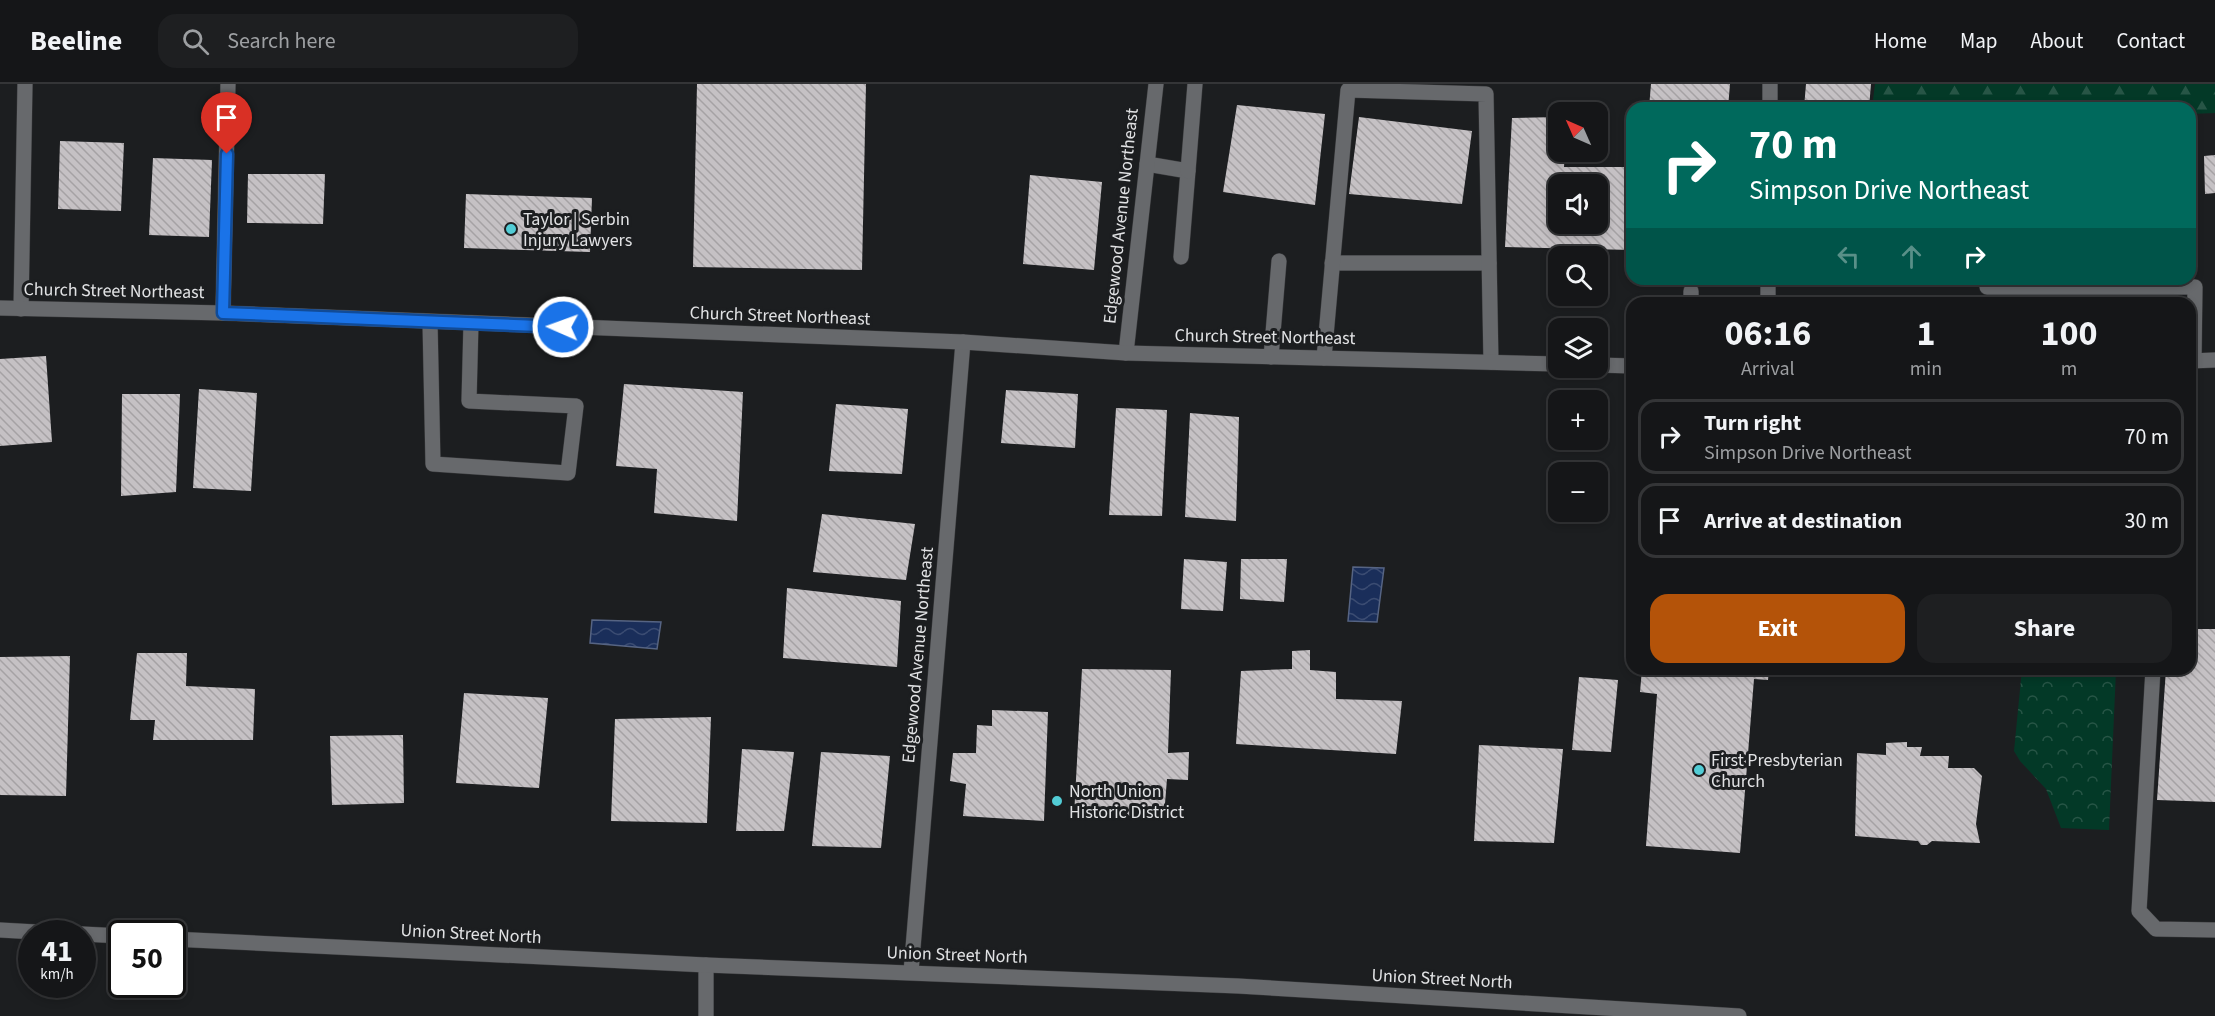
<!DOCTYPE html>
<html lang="en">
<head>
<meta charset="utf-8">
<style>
  :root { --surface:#151618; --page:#1e1f21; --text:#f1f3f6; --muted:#9d9fa2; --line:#343537; --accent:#b45309 }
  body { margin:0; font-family:"Source Sans 3",sans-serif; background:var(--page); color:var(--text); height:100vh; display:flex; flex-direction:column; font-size:22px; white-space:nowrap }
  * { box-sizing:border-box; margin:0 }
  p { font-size:20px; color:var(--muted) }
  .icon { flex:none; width:33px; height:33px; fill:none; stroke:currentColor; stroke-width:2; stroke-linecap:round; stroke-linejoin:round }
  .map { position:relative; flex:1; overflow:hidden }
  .sheet { position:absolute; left:1626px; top:213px; width:570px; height:378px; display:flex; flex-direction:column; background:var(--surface); border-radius:18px; box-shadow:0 3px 9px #0003,0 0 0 2px var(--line) }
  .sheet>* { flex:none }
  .hud { position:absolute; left:1626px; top:18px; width:570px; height:183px; border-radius:18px; box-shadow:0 3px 9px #0003,0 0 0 2px var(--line); background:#00695c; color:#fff; overflow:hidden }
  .needle { width:39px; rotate:315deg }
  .controls { position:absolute; left:1548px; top:18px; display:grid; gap:12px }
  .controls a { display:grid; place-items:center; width:60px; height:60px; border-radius:12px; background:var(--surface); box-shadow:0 3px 9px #0003,0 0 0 2px var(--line); font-size:30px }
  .speed { position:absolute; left:18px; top:836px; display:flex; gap:12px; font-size:30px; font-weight:700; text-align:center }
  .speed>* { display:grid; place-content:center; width:78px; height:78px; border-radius:50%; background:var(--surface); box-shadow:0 3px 9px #0003,0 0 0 2px var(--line); line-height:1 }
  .speed small { font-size:15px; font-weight:400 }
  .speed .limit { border:3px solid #111; border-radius:9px; background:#fff; color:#111 }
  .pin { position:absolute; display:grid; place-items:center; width:51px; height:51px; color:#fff; margin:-62px -26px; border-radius:50% 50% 50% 0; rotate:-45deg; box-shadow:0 0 6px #0007 }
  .pin .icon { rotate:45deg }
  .me { position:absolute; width:66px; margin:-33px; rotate:272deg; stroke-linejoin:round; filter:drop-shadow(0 0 4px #0008) }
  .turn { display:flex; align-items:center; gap:21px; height:126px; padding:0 24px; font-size:27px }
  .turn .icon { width:78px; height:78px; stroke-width:2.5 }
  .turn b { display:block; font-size:42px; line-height:51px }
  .lanes { display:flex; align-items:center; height:57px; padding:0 24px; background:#0003; justify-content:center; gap:30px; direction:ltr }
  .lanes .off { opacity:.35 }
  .eta { display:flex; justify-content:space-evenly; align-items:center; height:102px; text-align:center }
  .eta b { font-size:36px; font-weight:700; line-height:42px }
  .primary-button { display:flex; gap:12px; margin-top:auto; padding:12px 24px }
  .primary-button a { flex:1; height:69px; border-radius:18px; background:var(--accent); color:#fff; font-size:24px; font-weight:700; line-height:69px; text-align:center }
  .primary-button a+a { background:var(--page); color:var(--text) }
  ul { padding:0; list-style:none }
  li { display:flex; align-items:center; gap:18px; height:75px; margin:0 12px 9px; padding:0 12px; border:3px solid var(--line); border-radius:18px }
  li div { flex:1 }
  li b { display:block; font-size:22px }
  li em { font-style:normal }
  header { display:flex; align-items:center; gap:36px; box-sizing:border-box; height:84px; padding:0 30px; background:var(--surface); border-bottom:2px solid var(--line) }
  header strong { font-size:28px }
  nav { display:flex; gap:33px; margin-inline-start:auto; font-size:21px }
  .search { width:420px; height:54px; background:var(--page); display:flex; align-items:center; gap:15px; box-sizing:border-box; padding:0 21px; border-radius:18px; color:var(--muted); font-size:22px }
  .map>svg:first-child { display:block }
</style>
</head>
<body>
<header>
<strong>Beeline</strong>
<div class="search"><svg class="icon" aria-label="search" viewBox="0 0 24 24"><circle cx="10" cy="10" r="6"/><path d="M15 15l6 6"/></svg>Search here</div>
<nav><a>Home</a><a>Map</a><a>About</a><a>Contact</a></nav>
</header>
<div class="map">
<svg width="2215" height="932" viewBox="0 0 2215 932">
  <defs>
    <pattern id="forest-firs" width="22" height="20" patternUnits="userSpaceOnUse" patternTransform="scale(1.5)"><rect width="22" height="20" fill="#033927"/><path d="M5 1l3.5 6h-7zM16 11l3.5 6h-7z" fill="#275546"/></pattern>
    <pattern id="park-crowns" width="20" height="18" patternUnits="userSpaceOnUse" patternTransform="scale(1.5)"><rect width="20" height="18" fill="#033927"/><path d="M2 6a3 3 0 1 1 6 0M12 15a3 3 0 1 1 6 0" fill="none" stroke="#275546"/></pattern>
    <pattern id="water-waves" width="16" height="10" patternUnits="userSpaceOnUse" patternTransform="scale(1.5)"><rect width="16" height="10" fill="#1a2e5a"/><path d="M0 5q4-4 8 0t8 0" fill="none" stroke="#3b4c72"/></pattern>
    <pattern id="building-back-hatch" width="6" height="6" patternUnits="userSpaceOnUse" patternTransform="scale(1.5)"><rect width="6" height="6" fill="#c5c1c4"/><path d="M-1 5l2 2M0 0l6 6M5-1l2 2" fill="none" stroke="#a5a2a4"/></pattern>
  </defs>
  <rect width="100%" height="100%" fill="#1c1e20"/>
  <!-- forest -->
  <polygon fill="url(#forest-firs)" points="1875,0 2215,0 2215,29 2190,30 2190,24 1872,24"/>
  <!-- park -->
  <polygon fill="url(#park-crowns)" points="2022,585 2116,586 2109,746 2061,744 2046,705 2020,677 2014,667"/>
  <!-- water -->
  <g fill="url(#water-waves)" stroke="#566483" stroke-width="1.5">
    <polygon points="1353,483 1384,484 1377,538 1348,537"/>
    <polygon points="592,536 661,538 657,565 590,559"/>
  </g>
  <!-- building -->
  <g fill="url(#building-back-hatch)" fill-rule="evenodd">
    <polygon points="697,0 866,0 862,186 693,183"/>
    <polygon points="1651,0 1730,0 1728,24 1649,24"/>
    <polygon points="1806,0 1871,0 1869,24 1804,24"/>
    <polygon points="1237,21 1325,30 1315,121 1223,108"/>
    <polygon points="1359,33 1472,47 1462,120 1349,110"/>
    <path d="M1558,33V68H1565L1564,83H1632V166L1505,163L1512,34ZM1558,100H1598V140H1558Z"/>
    <polygon points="60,57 124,59 121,127 58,125"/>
    <polygon points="2215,71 2215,109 2205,110 2204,72"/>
    <polygon points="153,74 212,76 209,153 149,151"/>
    <polygon points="248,90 325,90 323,140 247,139"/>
    <polygon points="1030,91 1102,98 1094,186 1023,180"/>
    <polygon points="466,110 592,114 590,168 464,164"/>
    <polygon points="46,272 52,358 0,362 0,275"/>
    <polygon points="624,300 743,308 737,437 654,429 657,385 616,382"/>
    <polygon points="199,305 257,309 251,407 193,404"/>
    <polygon points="1006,306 1078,310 1075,364 1001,359"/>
    <polygon points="122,310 180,310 176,408 121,412"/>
    <polygon points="836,320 908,325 902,390 829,387"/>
    <polygon points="1116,324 1167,326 1162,432 1109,431"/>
    <polygon points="1190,329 1239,333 1236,437 1185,433"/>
    <polygon points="822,430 915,440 906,496 813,488"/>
    <polygon points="1184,475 1227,478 1223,527 1181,525"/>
    <polygon points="1241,475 1287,475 1284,518 1240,515"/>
    <polygon points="787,504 901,517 897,583 783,574"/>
    <polygon points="2190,545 2215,545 2215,718 2157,716 2166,585 2190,585"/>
    <polygon points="1310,566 1310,586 1336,588 1336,615 1402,617 1396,670 1236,660 1241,587 1292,585 1292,567"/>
    <polygon points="137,569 187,569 186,602 255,605 253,656 153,656 155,636 130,636"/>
    <polygon points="70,572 66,712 0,711 0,573"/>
    <polygon points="1082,585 1171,586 1168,669 1189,668 1188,696 1167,695 1164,732 1074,732"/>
    <polygon points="1642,585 1769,585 1768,596 1754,595 1740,769 1646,762 1657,610 1640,608"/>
    <polygon points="1579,593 1618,596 1611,668 1572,666"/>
    <polygon points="464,609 548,614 539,704 456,699"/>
    <polygon points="992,626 1048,628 1044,737 963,732 966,700 950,697 953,669 976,669 977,641 992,642"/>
    <polygon points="711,633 707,739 611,737 615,635"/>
    <polygon points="403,651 404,719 332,721 330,652"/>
    <polygon points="1907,658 1907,663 1922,663 1920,672 1949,672 1948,684 1974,684 1982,692 1976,740 1980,759 1932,757 1927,761 1921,761 1918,757 1855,752 1857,669 1886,671 1886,659"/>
    <polygon points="1479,661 1563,665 1554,759 1474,757"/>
    <polygon points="742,665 794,668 784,747 736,747"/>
    <polygon points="821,668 890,672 881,764 812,762"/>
  </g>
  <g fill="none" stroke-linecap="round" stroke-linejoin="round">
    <defs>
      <g id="lane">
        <polyline points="1147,80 1188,87 1181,173"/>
        <polyline points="1188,87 1195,0"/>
        <polyline points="1332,179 1489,179"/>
        <polyline points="1987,203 2195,203 2194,277"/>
        <polyline points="1691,207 1691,219"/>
        <polyline points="21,225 25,0"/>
        <polyline points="430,238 433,380 568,389 576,322 469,317 471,239"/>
        <polyline points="1271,273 1279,177"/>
        <polyline points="1324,274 1348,6 1486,10 1491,278"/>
        <polyline points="2153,585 2139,827 2156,845 2215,846"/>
      </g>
      <g id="street">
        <polyline points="1770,24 1770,0"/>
        <polyline points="1768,219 1768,195"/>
        <polyline points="223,229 228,0"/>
        <polyline points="1126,269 1156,0"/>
        <polyline points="911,888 963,258"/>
        <polyline points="706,932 706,881"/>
      </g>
      <g id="secondary">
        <polyline points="0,224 223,229 963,258 1126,269 1558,280"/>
        <polyline points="2190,277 2215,276"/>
        <polyline points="1598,281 1632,282"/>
        <polyline points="0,846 54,849"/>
        <polyline points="82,850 122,852"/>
        <polyline points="172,855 706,881 1238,902 1739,932"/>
      </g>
    </defs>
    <!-- lane casing -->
    <use href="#lane" stroke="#37383a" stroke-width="16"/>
    <!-- street casing -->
    <use href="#street" stroke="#37383a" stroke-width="16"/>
    <!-- secondary casing -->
    <use href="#secondary" stroke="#37383a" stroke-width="16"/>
    <!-- lane -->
    <use href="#lane" stroke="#67696c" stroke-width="15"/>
    <!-- street -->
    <use href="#street" stroke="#67696c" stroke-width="15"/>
    <!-- secondary -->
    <use href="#secondary" stroke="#67696c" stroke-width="15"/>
  </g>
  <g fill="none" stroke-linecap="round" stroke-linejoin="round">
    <defs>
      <polyline id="route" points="227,70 223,229 563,243"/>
    </defs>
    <!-- route casing -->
    <use href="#route" stroke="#114b97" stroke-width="15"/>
    <!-- route -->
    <use href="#route" stroke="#1a73e8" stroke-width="10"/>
  </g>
  <!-- markers -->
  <g fill="#52ccd5" stroke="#1c1e20" stroke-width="2">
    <circle cx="511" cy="145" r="6"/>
    <circle cx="1699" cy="686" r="6"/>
    <circle cx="1057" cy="717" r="6"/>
  </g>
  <g text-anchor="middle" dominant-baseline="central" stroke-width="6" stroke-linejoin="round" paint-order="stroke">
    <!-- street labels -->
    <g font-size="18" fill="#e1e2e4" stroke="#1c1e20">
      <text transform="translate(1121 132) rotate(-84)">Edgewood Avenue Northeast</text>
      <text transform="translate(114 207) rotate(1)">Church Street Northeast</text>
      <text transform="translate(780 232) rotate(2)">Church Street Northeast</text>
      <text transform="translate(1265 253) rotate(1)">Church Street Northeast</text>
      <text transform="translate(918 571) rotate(-85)">Edgewood Avenue Northeast</text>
      <text transform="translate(471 850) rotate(3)">Union Street North</text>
      <text transform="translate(957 871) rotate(2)">Union Street North</text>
      <text transform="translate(1442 895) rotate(3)">Union Street North</text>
    </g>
    <!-- poi labels -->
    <g font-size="18" fill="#e1e2e4" stroke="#1c1e20" text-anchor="start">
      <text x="523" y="135">Taylor | Serbin<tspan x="523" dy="21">Injury Lawyers</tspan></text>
      <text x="1711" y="676">First Presbyterian<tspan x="1711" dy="21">Church</tspan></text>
      <text x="1069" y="707">North Union<tspan x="1069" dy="21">Historic District</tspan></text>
    </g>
  </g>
</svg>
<div class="controls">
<a><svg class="needle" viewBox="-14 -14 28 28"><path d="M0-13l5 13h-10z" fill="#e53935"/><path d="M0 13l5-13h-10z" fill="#9d9fa2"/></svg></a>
<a><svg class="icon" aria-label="sound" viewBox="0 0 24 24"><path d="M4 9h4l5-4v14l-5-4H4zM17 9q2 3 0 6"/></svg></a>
<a><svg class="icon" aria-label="search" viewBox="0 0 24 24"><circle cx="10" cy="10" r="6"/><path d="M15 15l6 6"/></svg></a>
<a><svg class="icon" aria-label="layers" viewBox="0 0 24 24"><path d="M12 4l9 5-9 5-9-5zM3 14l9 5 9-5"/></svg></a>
<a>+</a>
<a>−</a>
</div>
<div class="speed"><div>41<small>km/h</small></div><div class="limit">50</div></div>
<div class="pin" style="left:227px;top:70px;background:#d93025"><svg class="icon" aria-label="arrive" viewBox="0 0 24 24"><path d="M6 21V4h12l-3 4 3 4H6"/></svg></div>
<svg class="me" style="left:563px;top:243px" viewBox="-20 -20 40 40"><circle r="17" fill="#1a73e8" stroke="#fff" stroke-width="3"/><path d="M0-11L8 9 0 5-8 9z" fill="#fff"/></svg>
<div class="hud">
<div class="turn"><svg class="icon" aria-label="right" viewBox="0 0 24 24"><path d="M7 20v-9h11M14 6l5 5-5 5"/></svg><div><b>70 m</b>Simpson Drive Northeast</div></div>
<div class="lanes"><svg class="icon off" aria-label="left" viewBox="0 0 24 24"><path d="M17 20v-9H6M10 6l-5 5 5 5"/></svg><svg class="icon off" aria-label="ahead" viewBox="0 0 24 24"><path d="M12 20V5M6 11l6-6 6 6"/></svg><svg class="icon" aria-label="right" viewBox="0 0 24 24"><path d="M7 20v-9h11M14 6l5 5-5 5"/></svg></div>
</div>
<section class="sheet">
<div class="eta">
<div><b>06:16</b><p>Arrival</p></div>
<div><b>1</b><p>min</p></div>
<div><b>100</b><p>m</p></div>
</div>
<ul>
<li><svg class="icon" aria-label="right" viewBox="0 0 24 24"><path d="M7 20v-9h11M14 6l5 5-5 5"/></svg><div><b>Turn right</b><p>Simpson Drive Northeast</p></div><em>70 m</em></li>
<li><svg class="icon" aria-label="arrive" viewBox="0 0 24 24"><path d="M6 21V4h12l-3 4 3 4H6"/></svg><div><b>Arrive at destination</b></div><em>30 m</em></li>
</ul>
<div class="primary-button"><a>Exit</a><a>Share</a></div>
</section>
</div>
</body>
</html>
